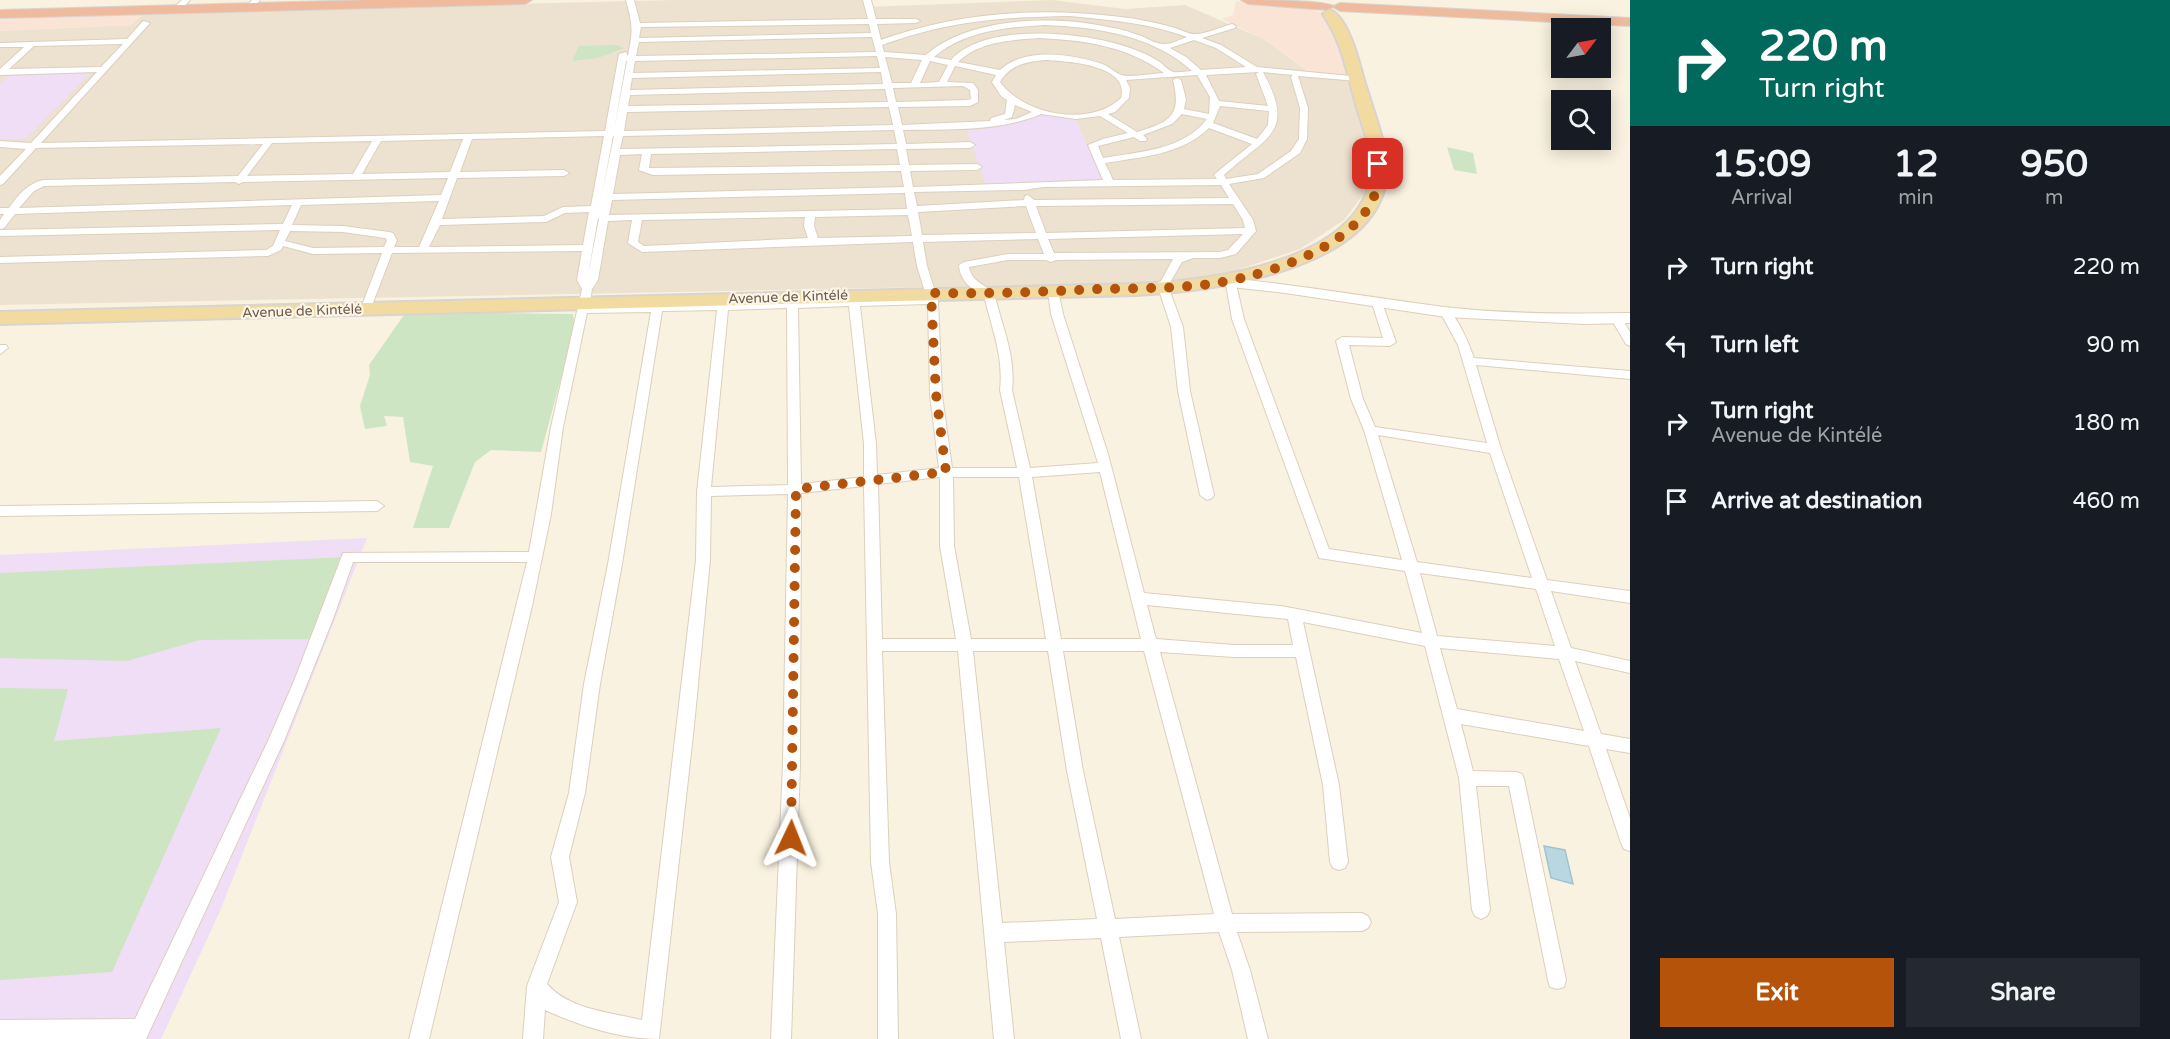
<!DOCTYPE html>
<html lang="en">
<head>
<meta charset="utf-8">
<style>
  :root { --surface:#171b24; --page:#242831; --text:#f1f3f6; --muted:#9ea1a6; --accent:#b45309 }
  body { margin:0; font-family:"Varela Round",sans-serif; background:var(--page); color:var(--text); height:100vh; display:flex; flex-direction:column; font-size:22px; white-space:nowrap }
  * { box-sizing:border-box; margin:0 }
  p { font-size:20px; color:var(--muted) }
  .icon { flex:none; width:33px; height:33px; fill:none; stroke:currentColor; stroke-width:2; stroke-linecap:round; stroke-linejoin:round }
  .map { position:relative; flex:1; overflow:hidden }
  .drawer { display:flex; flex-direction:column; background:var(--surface); width:540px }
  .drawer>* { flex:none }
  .guide { background:#00695c; color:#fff; overflow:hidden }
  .needle { width:39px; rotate:58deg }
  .fabs { position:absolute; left:1551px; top:18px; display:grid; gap:12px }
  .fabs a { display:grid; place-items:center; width:60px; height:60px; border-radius:0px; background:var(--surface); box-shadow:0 3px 15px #0003; font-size:30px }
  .pin { position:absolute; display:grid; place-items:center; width:51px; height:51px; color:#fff; margin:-26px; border-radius:12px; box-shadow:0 3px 9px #0006 }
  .me { position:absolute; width:66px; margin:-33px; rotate:2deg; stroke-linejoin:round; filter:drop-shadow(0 0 4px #0008) }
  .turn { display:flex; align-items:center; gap:21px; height:126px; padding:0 30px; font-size:27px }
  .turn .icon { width:78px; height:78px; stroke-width:2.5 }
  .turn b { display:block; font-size:42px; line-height:51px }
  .eta { display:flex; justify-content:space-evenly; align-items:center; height:102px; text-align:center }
  .eta b { font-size:36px; font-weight:800; line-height:42px }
  .primary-button { display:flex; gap:12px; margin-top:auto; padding:12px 30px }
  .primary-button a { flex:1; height:69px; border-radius:0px; background:var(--accent); color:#fff; font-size:24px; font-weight:800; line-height:69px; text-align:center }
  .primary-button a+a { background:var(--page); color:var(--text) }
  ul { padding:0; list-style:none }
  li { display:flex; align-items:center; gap:18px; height:78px; padding:0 30px }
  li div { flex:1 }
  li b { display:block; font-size:22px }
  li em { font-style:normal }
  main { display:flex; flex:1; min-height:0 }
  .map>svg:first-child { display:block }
</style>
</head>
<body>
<main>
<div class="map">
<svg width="1630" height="1039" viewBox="0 0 1630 1039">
  <rect width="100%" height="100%" fill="#f9f2e1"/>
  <!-- residential -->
  <polygon fill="#ede2cf" points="674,0 862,0 865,7 1052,0 1125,9 1185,5 1264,39 1308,72 1351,77 1368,151 1366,191 1344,220 1300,249 1222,275 1140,283 0,305 0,31 131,25 145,13"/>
  <!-- commercial -->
  <g fill="#f9e4d6">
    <polygon points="1236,1 1304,7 1327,14 1356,78 1308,72 1264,39 1222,19 1233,15"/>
    <polygon points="145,13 132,25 0,31 0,17"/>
  </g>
  <!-- education -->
  <g fill="#efdef5">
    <polygon points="92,71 27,138 0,140 0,83 7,77 15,74"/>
    <polygon points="1043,115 1076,119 1102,180 1027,182 1020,185 986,186 966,127 1005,126"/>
    <polygon points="367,538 220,911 161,1039 0,1039 0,555"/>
  </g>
  <!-- green -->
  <g fill="#cde5c2">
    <polygon points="617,45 624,48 598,58 572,61 579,46"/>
    <polygon points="1447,147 1473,153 1477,174 1454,170"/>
    <polygon points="406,312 573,314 575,327 541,452 491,450 475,462 449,528 413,528 433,466 410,462 403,417 384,416 387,426 365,429 360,406 370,375 369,365"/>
    <polygon points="348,557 318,639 200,640 127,661 0,658 0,573"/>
    <polygon points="0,688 68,689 54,741 221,728 112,972 0,980"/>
  </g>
  <!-- water -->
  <polygon fill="#b8d7e0" stroke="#a0c4d1" stroke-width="1.5" points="1544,846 1565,850 1573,884 1551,878"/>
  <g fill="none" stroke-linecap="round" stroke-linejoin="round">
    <defs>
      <g id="street">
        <polygon points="182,0 190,0 180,11 174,11 174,7"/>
        <polygon points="252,0 260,0 253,9 247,9 246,7"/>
        <path d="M626,0H634L640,23L868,19L863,0H871L876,19H916L920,21L916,23L877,24L881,40C959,12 1039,7 1121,17C1139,19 1158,23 1175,28C1182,30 1190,35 1197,34C1208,33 1221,27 1232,24L1236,26L1235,28L1202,38L1221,45L1257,67L1361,77L1362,79L1358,81L1298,76L1308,108L1307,139L1300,153L1264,178L1229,184L1253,220L1256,231L1236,254L1220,258H1193L1182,262L1168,286L1183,327L1190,391L1214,495L1212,498L1207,500L1200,495L1178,391L1171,327L1159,290L1153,291L1148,288L1161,281L1173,259L1056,260L1051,262L1046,260H1008L969,267C972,282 984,284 994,293C1002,326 1016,356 1012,390L1030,468L1098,463L1051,314L1048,291L1053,288L1058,291L1063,314L1108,454L1144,593L1281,606L1422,633L1405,571L1319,558L1232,319L1226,284L1227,282L1231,281L1236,284L1244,319L1329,549L1402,560L1364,430L1351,399L1336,341L1342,337L1383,338L1372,303L1373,301L1377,300L1382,303L1396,342L1390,346L1349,345L1363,399L1375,427L1487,443L1458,345L1440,312L1446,309C1457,314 1470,346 1474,358L1630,371V379L1476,365L1501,449L1547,580L1630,591V603L1551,591L1571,648L1630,661V673L1575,661L1601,734L1630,739V753L1606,749L1630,818V851L1624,849L1621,843L1589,746L1461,724L1473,771L1516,772L1522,774L1524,779L1566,980L1564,987L1557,989L1550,987L1548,980L1509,786H1476L1490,910L1487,916L1481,919L1475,916L1472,910L1459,778L1425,646L1303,622L1339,785L1348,862L1345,868L1339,870L1333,868L1330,862L1323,785L1296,657H1234L1160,652L1232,914L1362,913L1368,916L1371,922L1368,928L1362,931L1237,932L1250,970L1268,1039H1248L1232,970L1219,932L1119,937L1141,1039H1121L1101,938L1004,942L1014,1039H994L958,651H882L889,862L896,914L898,1039H878V914L871,862L864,486L801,493L800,764L791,1039H771L783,764L788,494L711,496L710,560L694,726L659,1039C621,1039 580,1026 545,1010L543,1039H523L527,986L559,902L551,857L569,793L584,684L608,564L651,312L587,313L563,427L551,514L532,606L429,1039H409L527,562H353L333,619L284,741L146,1039H0V1020L135,1019L268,741L294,681L343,553L529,552L551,427L582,289L577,280L582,251L392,253L371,308L366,311L361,308L382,253L313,254L283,246L281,250L268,256L0,263V257L266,250L273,246L280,230L0,236V230L283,224L292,205L15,214L4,228L0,229V220L4,214H0V208H9C18,195 27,184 43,180L238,176L263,144L36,148L3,184L0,185V176L26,149L0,147V141L31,143L97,72L0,75V69L24,47H0V43L127,39L143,21L150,23L41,143L605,131L619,54L626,52L628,56C633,30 633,26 626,0ZM1070,16C1110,20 1150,23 1187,37C1181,39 1172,44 1165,44C1156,45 1144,36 1135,34C1125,30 1114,28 1103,26C1051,15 967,18 926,55L884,52L882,45C948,21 1001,17 1070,16ZM869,24L871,33L639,38L641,27ZM1045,25C1096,27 1153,35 1192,71C1187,71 1178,73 1173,72C1168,70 1163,64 1158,61C1151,56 1141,52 1133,49C1088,32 986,21 951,60L934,57C964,31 1007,27 1045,25ZM872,37L876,52L636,56L639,42ZM1039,38C1084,40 1127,46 1164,73C1154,73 1131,78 1122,75C1116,74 1109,66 1102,64C1073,54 1024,47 1000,70L958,62C979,41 1012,40 1039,38ZM1194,40L1216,48L1246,67L1201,70L1186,57L1170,48ZM123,44L101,67L9,69L34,46ZM877,56L880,68L633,73L635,61ZM885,57L922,60L911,83H892ZM1044,60C1064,61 1131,64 1121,98C1090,128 1024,115 1000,82C1010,65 1026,62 1044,60ZM626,61H627L614,131ZM930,61L948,65L939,82L920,83ZM955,66L996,75L992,82L1001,96L1007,100L1005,114L991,118L990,121L902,125L898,107L970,106L978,102V90L973,83L947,82ZM881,72L883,84L630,90L632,78ZM1259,72L1256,74L1268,106L1219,101L1206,75ZM1263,72L1293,75L1291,77L1300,108L1299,139L1291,151L1258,174L1226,179L1224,175C1266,136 1297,134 1263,72ZM1197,75L1210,97L1209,114L1184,109L1186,99L1181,80L1177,78L1173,80C1182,116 1170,122 1137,132L1108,114L1115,112L1129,98L1130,88L1126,80ZM963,86L970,90L971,99L968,100L896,102L893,88ZM885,89L888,102L628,106L630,95ZM1015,105L1032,112L1016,119L1004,120L1012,117ZM1220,106L1269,111L1268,125L1257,139L1213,123ZM889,107L893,125L624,131L627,112ZM1041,114L1076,119L1100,116L1128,133L1103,139L1088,145L1103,180L913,187L910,171L977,170L982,167L977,164L909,165L906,149L970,148L975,145L970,142L906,144L903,130C949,129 999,132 1041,114ZM1182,114L1207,119C1184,150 1138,152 1103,158L1098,146L1134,137L1140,141H1146L1147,139L1143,135L1172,124ZM1209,128L1252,144L1216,173L1214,175L1217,179L1113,180L1105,163C1140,157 1182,155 1209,128ZM894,130L897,144L620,149L623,136ZM604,136L591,206L563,207L544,216L442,219L457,178L564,176L569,173L564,170L460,172L472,139ZM613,136H614L602,194ZM463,139L450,172L362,174L381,141ZM372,141L353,174L247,176L272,143ZM897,149L900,165L649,168L651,154ZM642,154L639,170L653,175L901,171L904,187L613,194L620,155ZM448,178L441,195L19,208L34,191L44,186L235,182L239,184L243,182ZM1221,185L1229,198L1034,200L1028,195L1025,196L1024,200L917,206L914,192L1024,190L1043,187ZM905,193L907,209L609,215L612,200ZM439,201L419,247H394L397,240L393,233L389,232L343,226L292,225L301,205ZM1233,204L1243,220L1245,228L1046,233L1036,206ZM1026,206L1036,233L922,235L918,212ZM589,212L583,245L429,247L440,225L546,222L565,213ZM908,215L912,236L818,238L814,226L815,217ZM805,217L804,226L808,238L644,246L638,242L642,220ZM598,218L599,219L587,280ZM632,220L628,243L642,252L913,242L917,266L927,298L589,307L592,289L598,280L608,221ZM290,231L343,232L385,238L387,240L384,247L313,248L285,241ZM1243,234L1228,250L1220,252L1054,253L1048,239ZM1038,239L1044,254H1008L964,262L959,265C960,281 971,289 984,295C991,327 1004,356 1000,390L1017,468H952L942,395L938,301L927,266L923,242ZM928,304L930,395L939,468L877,475L876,444L860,306ZM849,306L864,444V477L801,484L798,308ZM787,308L788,485L711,487L728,310ZM717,310L697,492L696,560L642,1020C609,1012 570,1010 547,984L577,902L569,857L585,793L600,684L622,564L662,311ZM1378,435L1490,453L1532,578L1417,562ZM1100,472L1141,639H1061L1032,477ZM940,477V546L956,639H882L878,484ZM953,477H1019L1046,639H971L954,546ZM1420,573L1536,589L1555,646L1437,636ZM1147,605L1288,619L1293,645H1234L1156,639ZM1440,648L1559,659L1584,731L1457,709ZM973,651H1048L1067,771L1097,919L1002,923ZM1063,651H1144L1214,914L1115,919L1083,771Z"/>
        <polygon points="1617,316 1621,317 1630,332 1630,346 1626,344 1611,319"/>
        <polygon points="0,345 6,345 8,348 0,354"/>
        <polygon points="377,501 384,506 377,511 0,516 0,506"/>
      </g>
      <path id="secondary" d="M1218,277C1294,284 1368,297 1444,307C1504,314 1569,314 1630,313V323L1584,324L1446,317L1285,293L1213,285L1210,282Z"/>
      <path id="primary" d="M1329,10C1346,14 1358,57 1362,73C1369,100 1389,148 1387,174C1379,271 1210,291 1136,295L0,324V312L1136,284C1206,281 1360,264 1371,174C1374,152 1363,129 1357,108C1347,74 1343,43 1323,14Z"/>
      <g id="highway">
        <polygon points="369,0 532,0 525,4 0,18 0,10"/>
        <path d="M1241,0C1260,0 1322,0 1334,6L1340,3L1630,18V26L1340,11L1333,7L1327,10L1248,4Z"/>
      </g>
    </defs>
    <!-- street casing -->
    <use href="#street" stroke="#dccfbe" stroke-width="2"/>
    <!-- secondary casing -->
    <use href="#secondary" stroke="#deceba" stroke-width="2"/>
    <!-- primary casing -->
    <use href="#primary" stroke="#d9d4d0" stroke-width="4"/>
    <!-- highway casing -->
    <use href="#highway" stroke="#d9d4d0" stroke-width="2"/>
    <!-- street -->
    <use href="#street" fill="#fff" fill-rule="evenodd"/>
    <!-- secondary -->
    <use href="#secondary" fill="#fff" fill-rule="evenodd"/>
    <!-- primary -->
    <use href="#primary" fill="#f2dba0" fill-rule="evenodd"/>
    <!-- highway -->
    <use href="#highway" fill="#eebb9e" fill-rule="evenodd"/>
  </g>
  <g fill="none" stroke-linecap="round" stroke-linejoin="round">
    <!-- route -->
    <path stroke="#b45309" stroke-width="10" stroke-dasharray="0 18" d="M791,838L796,489L946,472L936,394L931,293C987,294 1043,292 1099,289C1138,288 1178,289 1217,283C1273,274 1388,238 1378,164"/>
  </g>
  <g text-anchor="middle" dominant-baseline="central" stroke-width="4.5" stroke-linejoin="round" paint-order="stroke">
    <!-- far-street labels -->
    <g font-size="14" fill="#6e5b4b" stroke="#fdf6e7">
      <text transform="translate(788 297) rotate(-2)">Avenue de Kintélé</text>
      <text transform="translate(302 311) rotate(-2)">Avenue de Kintélé</text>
    </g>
  </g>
</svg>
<div class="fabs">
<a><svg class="needle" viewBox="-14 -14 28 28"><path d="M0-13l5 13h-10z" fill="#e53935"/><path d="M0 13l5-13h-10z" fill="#9ea1a6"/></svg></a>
<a><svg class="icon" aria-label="search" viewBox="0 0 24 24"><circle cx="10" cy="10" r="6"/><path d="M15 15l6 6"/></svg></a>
</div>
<div class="pin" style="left:1378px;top:164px;background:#d93025"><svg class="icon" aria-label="arrive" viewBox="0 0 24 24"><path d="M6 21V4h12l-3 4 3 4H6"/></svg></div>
<svg class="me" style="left:791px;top:838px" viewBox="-20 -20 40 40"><path d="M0-17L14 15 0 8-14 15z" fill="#b45309" stroke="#fff" stroke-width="4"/></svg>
</div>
<section class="drawer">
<div class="guide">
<div class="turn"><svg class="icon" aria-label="right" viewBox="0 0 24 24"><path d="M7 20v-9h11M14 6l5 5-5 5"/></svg><div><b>220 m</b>Turn right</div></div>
</div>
<div class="eta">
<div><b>15:09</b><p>Arrival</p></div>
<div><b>12</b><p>min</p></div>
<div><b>950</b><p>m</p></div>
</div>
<ul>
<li><svg class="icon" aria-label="right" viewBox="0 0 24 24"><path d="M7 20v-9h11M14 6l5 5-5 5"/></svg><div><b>Turn right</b></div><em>220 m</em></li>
<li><svg class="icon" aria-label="left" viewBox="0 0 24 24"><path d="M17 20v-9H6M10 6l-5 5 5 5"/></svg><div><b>Turn left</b></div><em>90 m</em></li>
<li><svg class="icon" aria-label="right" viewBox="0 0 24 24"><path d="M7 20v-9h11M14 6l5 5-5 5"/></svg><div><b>Turn right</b><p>Avenue de Kintélé</p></div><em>180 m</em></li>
<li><svg class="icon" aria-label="arrive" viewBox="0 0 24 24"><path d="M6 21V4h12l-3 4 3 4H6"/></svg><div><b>Arrive at destination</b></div><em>460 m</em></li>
</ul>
<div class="primary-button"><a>Exit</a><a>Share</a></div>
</section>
</main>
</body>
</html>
